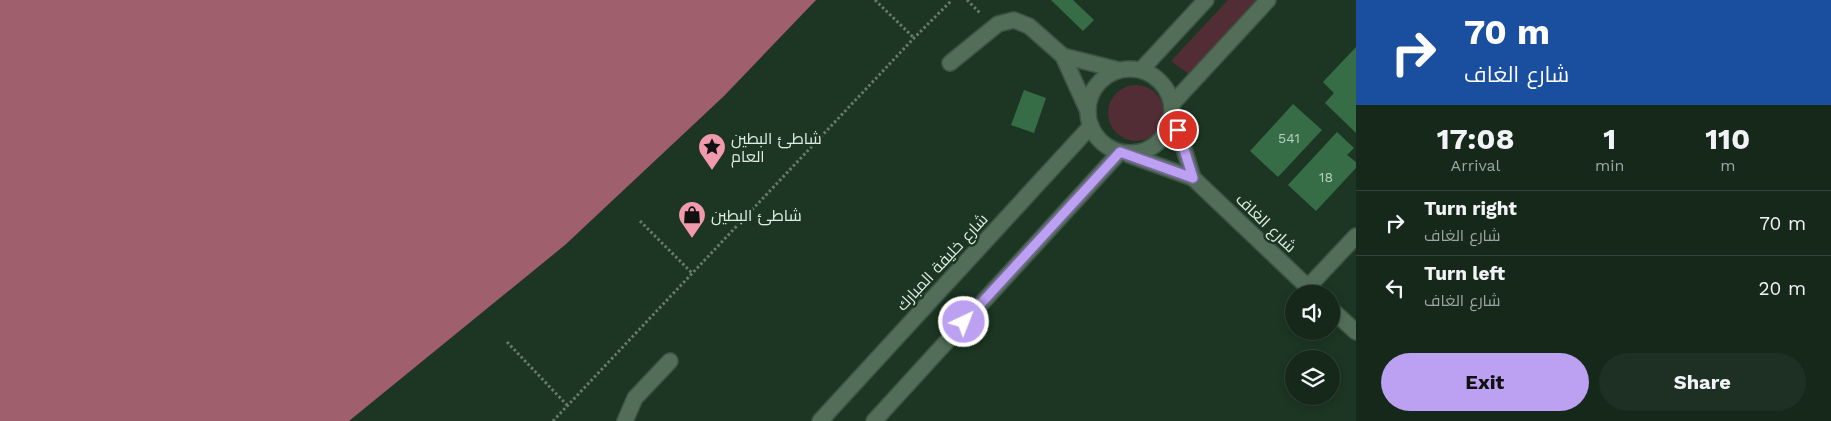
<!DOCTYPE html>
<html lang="en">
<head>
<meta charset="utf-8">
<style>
  :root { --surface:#15281a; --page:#1e3023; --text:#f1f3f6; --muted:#9da6a2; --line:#344439; --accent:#bca0f2 }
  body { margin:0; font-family:"Work Sans",Cairo,sans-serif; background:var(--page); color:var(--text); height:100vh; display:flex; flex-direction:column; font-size:19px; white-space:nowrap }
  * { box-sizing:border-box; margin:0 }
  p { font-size:16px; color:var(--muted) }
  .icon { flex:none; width:28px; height:28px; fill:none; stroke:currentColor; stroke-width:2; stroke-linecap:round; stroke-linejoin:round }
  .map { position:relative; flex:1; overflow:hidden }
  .drawer { display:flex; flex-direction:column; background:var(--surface); width:475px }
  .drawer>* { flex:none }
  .guide { background:#1a4fa0; color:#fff; overflow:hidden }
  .controls { position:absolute; left:1285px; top:285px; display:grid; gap:10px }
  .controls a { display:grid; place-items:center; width:55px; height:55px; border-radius:50%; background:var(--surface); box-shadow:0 2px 8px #0003,0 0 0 1px var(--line); font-size:25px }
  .pin { position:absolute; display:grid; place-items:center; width:42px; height:42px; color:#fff; margin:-21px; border:2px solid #fff; border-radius:50%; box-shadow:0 1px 5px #0007 }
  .me { position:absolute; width:55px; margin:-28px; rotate:43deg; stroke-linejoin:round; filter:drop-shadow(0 0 4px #0008) }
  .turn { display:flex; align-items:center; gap:18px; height:105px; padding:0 25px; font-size:22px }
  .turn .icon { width:65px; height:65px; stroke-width:2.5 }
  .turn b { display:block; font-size:35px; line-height:42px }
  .eta { display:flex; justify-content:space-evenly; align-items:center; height:85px; text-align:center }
  .eta b { font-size:30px; font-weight:700; line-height:35px }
  .cta { display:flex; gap:10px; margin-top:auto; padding:10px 25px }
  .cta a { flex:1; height:58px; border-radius:30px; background:var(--accent); color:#111; font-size:20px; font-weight:700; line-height:58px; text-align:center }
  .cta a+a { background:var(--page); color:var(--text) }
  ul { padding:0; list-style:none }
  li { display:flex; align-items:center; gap:15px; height:65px; padding:0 25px; border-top:1px solid var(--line) }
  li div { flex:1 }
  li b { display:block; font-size:19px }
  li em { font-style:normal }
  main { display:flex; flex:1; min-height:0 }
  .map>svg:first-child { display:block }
</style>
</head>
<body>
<main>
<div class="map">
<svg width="1356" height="421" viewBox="0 0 1356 421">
  <rect width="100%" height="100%" fill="#1c3623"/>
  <!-- green -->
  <g fill="#522d35">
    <polygon points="1228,0 1258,0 1190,75 1171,61"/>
    <circle cx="1136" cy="113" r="28"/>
  </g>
  <!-- water -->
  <polygon fill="#9f5f6d" points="0,0 816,0 724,96 565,245 349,421 0,421"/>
  <!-- building -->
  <g fill="#366d47">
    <polygon points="1051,0 1073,0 1094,20 1083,31"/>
    <polygon points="1356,47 1356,133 1325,103 1334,93 1323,82"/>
    <polygon points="1024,90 1046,98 1034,133 1011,125"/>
    <polygon points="1293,104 1322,130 1278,177 1250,151"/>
    <polygon points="1337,132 1354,148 1347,155 1356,162 1356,168 1316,211 1288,185"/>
  </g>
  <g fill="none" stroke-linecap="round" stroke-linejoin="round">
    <defs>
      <g id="minor">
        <polyline points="1063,56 1119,70"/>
        <polyline points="950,63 998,24 1014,20 1029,26 1063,56 1087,109"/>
        <circle cx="1130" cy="111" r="42"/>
        <polyline points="1141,70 1206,0"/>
        <polyline points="1172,104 1268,0"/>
        <polyline points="1173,113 1193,178"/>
        <polyline points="1129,155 1193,178 1315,294"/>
        <polyline points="1308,287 1356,236"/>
        <polyline points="1331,309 1356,332"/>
        <polyline points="625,421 635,398 670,361"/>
        <polyline points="820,421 1091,126"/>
        <polyline points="874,421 1120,152"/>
      </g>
    </defs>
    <!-- minor casing -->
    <use href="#minor" stroke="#3d5343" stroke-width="18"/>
    <!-- path -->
    <g stroke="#667c6b" stroke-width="3" stroke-dasharray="2.5 2.5" stroke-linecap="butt">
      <polyline points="875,0 914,38"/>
      <polyline points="967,0 980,13"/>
      <polyline points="640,221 692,273"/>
      <polyline points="507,342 567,405"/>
      <polyline points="553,421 914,38 952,0"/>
    </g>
    <!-- minor -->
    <use href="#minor" stroke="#526e59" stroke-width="15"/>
  </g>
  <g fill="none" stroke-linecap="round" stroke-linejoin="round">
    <defs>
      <polyline id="route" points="964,322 1120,152 1193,178 1178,130"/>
    </defs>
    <!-- route casing -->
    <use href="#route" stroke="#7a689d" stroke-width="12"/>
    <!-- route -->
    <use href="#route" stroke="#bca0f2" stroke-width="9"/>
  </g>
  <!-- icons -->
  <defs>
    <symbol id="sight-pin" viewBox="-11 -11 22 30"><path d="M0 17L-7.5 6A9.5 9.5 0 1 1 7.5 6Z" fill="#f29aad" stroke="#1c3623"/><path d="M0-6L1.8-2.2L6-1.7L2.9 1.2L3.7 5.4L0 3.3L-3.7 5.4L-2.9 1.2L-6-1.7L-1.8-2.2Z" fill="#111"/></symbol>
    <symbol id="shop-pin" viewBox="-11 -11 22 30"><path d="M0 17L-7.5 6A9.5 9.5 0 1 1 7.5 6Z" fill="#f29aad" stroke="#1c3623"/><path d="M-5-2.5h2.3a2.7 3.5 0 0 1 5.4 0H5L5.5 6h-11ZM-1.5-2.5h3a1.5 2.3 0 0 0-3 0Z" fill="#111"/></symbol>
  </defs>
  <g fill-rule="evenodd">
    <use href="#sight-pin" x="696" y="131" width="32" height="43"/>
    <use href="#shop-pin" x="676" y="199" width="32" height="43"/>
  </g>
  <g text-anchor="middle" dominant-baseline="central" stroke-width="5" stroke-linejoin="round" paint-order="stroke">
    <!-- number labels -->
    <g font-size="14" fill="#b4ceba">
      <text x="1289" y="138">541</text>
      <text x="1326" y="177">18</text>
    </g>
    <!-- poi labels -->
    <g font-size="16" fill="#deeee1" stroke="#1c3623" text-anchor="start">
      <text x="731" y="138">شاطئ البطين<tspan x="731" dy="18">العام</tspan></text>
      <text x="711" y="215">شاطئ البطين</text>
    </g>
    <!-- street labels -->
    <g font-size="16" fill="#deeee1" stroke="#1c3623">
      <text transform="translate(1266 223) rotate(44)">شارع الغاف</text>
      <text transform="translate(942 262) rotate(-47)">شارع خليفة المبارك</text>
    </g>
  </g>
</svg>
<div class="controls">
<a><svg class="icon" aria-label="sound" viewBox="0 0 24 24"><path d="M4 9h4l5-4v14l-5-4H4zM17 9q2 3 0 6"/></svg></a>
<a><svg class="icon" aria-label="layers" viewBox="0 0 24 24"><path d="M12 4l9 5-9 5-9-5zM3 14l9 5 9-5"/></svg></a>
</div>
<div class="pin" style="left:1178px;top:130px;background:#d93025"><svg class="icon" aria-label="arrive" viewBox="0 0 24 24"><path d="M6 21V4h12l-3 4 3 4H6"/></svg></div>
<svg class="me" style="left:964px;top:322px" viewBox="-20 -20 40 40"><circle r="17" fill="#bca0f2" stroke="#fff" stroke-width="3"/><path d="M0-11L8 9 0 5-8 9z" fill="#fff"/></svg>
</div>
<section class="drawer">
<div class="guide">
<div class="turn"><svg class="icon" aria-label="right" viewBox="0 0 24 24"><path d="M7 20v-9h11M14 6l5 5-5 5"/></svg><div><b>70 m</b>شارع الغاف</div></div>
</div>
<div class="eta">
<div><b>17:08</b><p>Arrival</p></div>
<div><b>1</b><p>min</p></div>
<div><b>110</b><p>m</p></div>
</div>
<ul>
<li><svg class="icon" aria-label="right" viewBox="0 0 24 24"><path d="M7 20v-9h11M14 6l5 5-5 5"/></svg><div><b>Turn right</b><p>شارع الغاف</p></div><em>70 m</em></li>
<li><svg class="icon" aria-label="left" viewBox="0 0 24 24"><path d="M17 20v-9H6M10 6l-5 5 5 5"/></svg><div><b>Turn left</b><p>شارع الغاف</p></div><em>20 m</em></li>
</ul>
<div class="cta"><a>Exit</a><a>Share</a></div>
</section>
</main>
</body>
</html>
